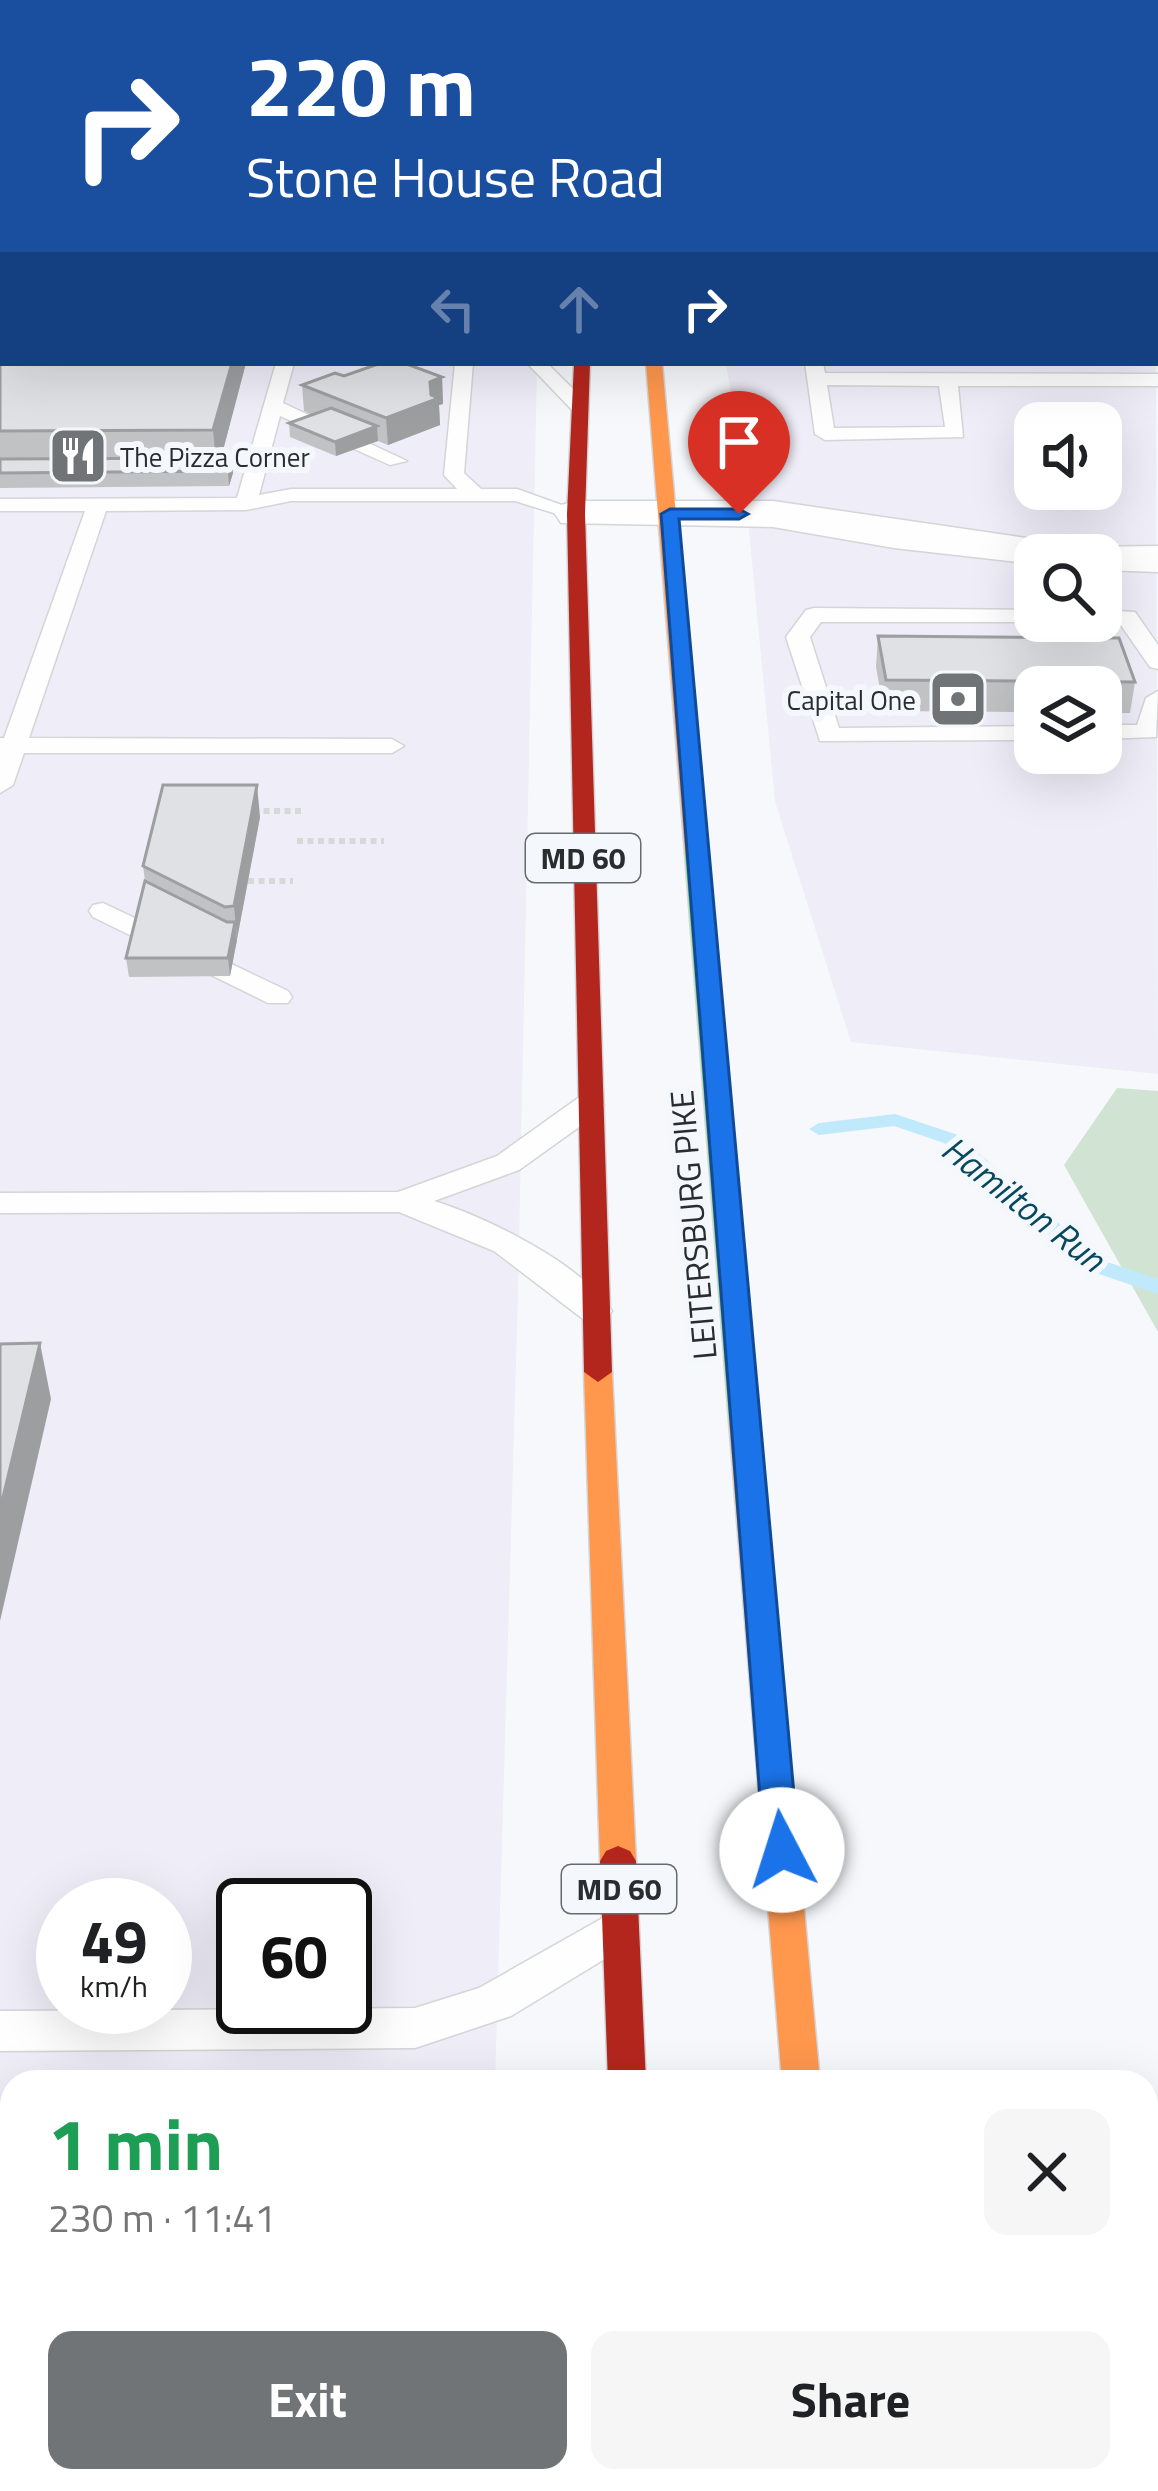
<!DOCTYPE html>
<html lang="en">
<head>
<meta charset="utf-8">
<style>
  :root { --surface:#fff; --page:#f6f6f6; --text:#202124; --muted:#757577; --accent:#717477 }
  body { margin:0; font-family:"Titillium Web",sans-serif; background:var(--page); color:var(--text); height:100vh; display:flex; flex-direction:column; font-size:45px; white-space:nowrap }
  * { box-sizing:border-box; margin:0 }
  p { font-size:39px; color:var(--muted) }
  .icon { flex:none; width:66px; height:66px; fill:none; stroke:currentColor; stroke-width:2; stroke-linecap:round; stroke-linejoin:round }
  .map { position:relative; flex:1; overflow:hidden }
  .sheet { position:absolute; left:0px; top:2070px; width:1158px; height:423px; display:flex; flex-direction:column; background:var(--surface); border-radius:36px 36px 0 0; box-shadow:0 12px 48px #0002 }
  .sheet>* { flex:none }
  .hud { position:absolute; left:0px; top:0px; width:1158px; height:366px; box-shadow:0 12px 48px #0002; background:#1a4fa0; color:#fff; overflow:hidden }
  .tools { position:absolute; left:1014px; top:402px; display:grid; gap:24px }
  .tools a { display:grid; place-items:center; width:108px; height:108px; border-radius:24px; background:var(--surface); box-shadow:0 12px 48px #0002; font-size:60px }
  .speed { position:absolute; left:36px; top:1878px; display:flex; gap:24px; font-size:60px; font-weight:700; text-align:center }
  .speed>* { display:grid; place-content:center; width:156px; height:156px; border-radius:50%; background:var(--surface); box-shadow:0 12px 48px #0002; line-height:1 }
  .speed small { font-size:30px; font-weight:400 }
  .speed .limit { border:6px solid #111; border-radius:18px; background:#fff; color:#111 }
  .pin { position:absolute; display:grid; place-items:center; width:102px; height:102px; color:#fff; margin:-123px -51px; border-radius:50% 50% 50% 0; rotate:-45deg; box-shadow:0 0 12px #0007 }
  .pin .icon { rotate:45deg }
  .me { position:absolute; width:132px; margin:-66px; rotate:355deg; stroke-linejoin:round; filter:drop-shadow(0 0 9px #0008) }
  .turn { display:flex; align-items:center; gap:42px; height:252px; padding:0 48px; font-size:54px }
  .turn .icon { width:156px; height:156px; stroke-width:2.5 }
  .turn b { display:block; font-size:84px; line-height:102px }
  .lanes { display:flex; align-items:center; height:114px; padding:0 48px; background:#0003; justify-content:center; gap:60px; direction:ltr }
  .lanes .off { opacity:.35 }
  .round { display:grid; place-items:center; flex:none; width:126px; height:126px; border-radius:24px; background:var(--page) }
  .summary { display:flex; align-items:center; justify-content:space-between; height:204px; padding:0 48px }
  h1 { font-size:72px; font-weight:700; line-height:90px; color:#1e9e55 }
  .action { display:flex; gap:24px; margin-top:auto; padding:24px 48px }
  .action a { flex:1; height:138px; border-radius:24px; background:var(--accent); color:#fff; font-size:48px; font-weight:700; line-height:138px; text-align:center }
  .action a+a { background:var(--page); color:var(--text) }
  .map>svg:first-child { display:block }
</style>
</head>
<body>
<div class="map">
<svg width="1158" height="2491" viewBox="0 0 1158 2491">
  <rect width="100%" height="100%" fill="#f6f8fb"/>
  <!-- commercial -->
  <g fill="#eeedf8" fill-rule="evenodd">
    <path d="M1155,51L1158,1074L851,1042L775,801L743,468L726,363H1155ZM1035,423H1101V489H1035ZM1035,555H1101V621H1035ZM1035,687H1101V753H1035Z"/>
    <path d="M0,318L3,363H537L518,1292L495,2082H12V2481H482L481,2491H0ZM63,1905H165V2007H63ZM243,1905H345V2007H243Z"/>
  </g>
  <!-- green -->
  <polygon fill="#d1e4d3" points="1117,1088 1158,1091 1158,1332 1064,1165"/>
  <g fill="none" stroke-linecap="round" stroke-linejoin="round">
    <!-- stream -->
    <polygon fill="#c0e9fc" fill-rule="evenodd" points="895,1114 958,1135 1101,1260 1158,1279 1158,1294 1087,1270 944,1143 894,1126 819,1135 809,1129 819,1123"/>
    <defs>
      <g id="lane">
        <rect x="1155" y="143" width="3" height="10"/>
        <rect x="1155" y="199" width="3" height="10"/>
        <rect x="1155" y="228" width="3" height="10"/>
        <rect x="0" y="299" width="3" height="10"/>
        <polygon points="276,363 294,363 283,403 407,461 390,465 280,416 259,495 291,489 457,489 444,475 455,363 473,363 464,473 481,489 517,489 587,514 576,520 515,501 291,501 246,510 106,511 29,738 392,739 404,746 392,753 24,753 13,785 0,793 0,738 4,738 85,511 0,511 0,499 237,498"/>
        <polygon points="527,363 547,363 587,403 587,411 573,411"/>
        <path d="M805,363H823L825,373L1158,374V386H958L963,437L825,440L815,434ZM827,385L939,386L945,427L834,428Z"/>
        <polygon points="814,608 1035,610 1035,621 1043,622 821,622 810,637 839,728 1035,726 1035,740 820,741 786,637 806,610"/>
        <polygon points="1101,610 1135,612 1158,645 1158,669 1150,667 1120,624 1093,622 1101,621"/>
        <polygon points="1158,691 1156,737 1101,739 1101,725 1137,725 1146,698"/>
        <polygon points="103,903 288,991 292,997 288,1003 268,1003 93,917 89,911 93,905"/>
        <path d="M589,1096L604,1105L600,1112L519,1170L434,1201C486,1217 582,1264 612,1311L607,1319H583L494,1251L399,1212L0,1213V1193L398,1192L497,1156L578,1098Z"/>
        <polygon points="615,1911 631,1917 637,1930 631,1943 511,2016 415,2048 0,2051 0,2011 415,2008 479,1988"/>
      </g>
      <g id="street">
        <polygon points="79,0 118,0 120,3 81,3"/>
        <polygon points="226,0 254,0 224,3"/>
        <polygon points="1087,0 1114,0 1116,3 1089,3"/>
        <rect x="1155" y="65" width="3" height="20"/>
        <polygon points="576,501 773,501 1088,547 1158,546 1158,572 1101,570 1101,555 1035,555 1035,564 894,548 773,527 561,523 555,514 561,505"/>
      </g>
      <g id="fast">
        <rect x="608" y="0" width="10" height="3"/>
        <polygon points="3,147 3,156 0,157 0,148"/>
        <polygon points="696,846 707,853 759,1421 754,1428 734,1428 729,1421 685,853"/>
      </g>
      <g id="slow">
        <polygon points="646,363 662,363 707,853 696,860 685,853"/>
        <polygon points="598,1362 612,1372 636,1861 630,1871 618,1876 606,1871 600,1861 584,1372"/>
        <polygon points="744,1411 754,1414 759,1421 820,2082 782,2082 729,1421 734,1414"/>
      </g>
      <g id="jam">
        <polygon points="574,363 590,363 585,514 612,1372 598,1382 584,1372 567,514"/>
        <polygon points="618,1846 630,1851 636,1861 646,2082 608,2082 600,1861 606,1851"/>
        <rect x="604" y="2481" width="44" height="10"/>
        <polygon points="822,2481 866,2481 867,2491 823,2491"/>
      </g>
    </defs>
    <!-- lane casing -->
    <use href="#lane" stroke="#d3d5d7" stroke-width="3"/>
    <!-- street casing -->
    <use href="#street" stroke="#d3d5d7" stroke-width="3"/>
    <!-- fast casing -->
    <use href="#fast" stroke="#d3d5d7" stroke-width="3"/>
    <!-- slow casing -->
    <use href="#slow" stroke="#d3d5d7" stroke-width="3"/>
    <!-- jam casing -->
    <use href="#jam" stroke="#d3d5d7" stroke-width="3"/>
    <!-- path -->
    <g stroke="#d7d9d9" stroke-width="6" stroke-dasharray="6 4.5" stroke-linecap="butt">
      <polyline points="253,811 301,811"/>
      <polyline points="297,841 384,841"/>
      <polyline points="248,881 293,881"/>
    </g>
    <!-- lane -->
    <use href="#lane" fill="#fefefe" fill-rule="evenodd"/>
    <!-- street -->
    <use href="#street" fill="#fefefe" fill-rule="evenodd"/>
    <!-- fast -->
    <use href="#fast" fill="#63d668" fill-rule="evenodd"/>
    <!-- slow -->
    <use href="#slow" fill="#ff974d" fill-rule="evenodd"/>
    <!-- jam -->
    <use href="#jam" fill="#b3261e" fill-rule="evenodd"/>
  </g>
  <!-- wall -->
  <g fill="#c0c2c4">
    <rect x="0" y="163" width="3" height="120"/>
    <polygon points="1155,253 1158,257 1158,311 1155,311"/>
    <polygon points="0,322 246,363 221,458 231,458 233,473 229,486 0,488"/>
    <polygon points="344,376 442,377 443,404 439,405 440,425 388,445 378,441 336,456 290,437 289,423 312,415 304,411 302,385"/>
    <polygon points="878,636 1135,682 1130,713 1101,713 1101,687 1035,687 1035,712 884,711 876,667"/>
    <polygon points="260,817 230,976 129,977 126,958 145,881 143,866"/>
  </g>
  <!-- shaded-wall -->
  <g fill="#9c9ea0">
    <polygon points="232,363 246,363 217,473 213,430"/>
    <polygon points="442,377 443,404 439,405 440,425 388,445 386,418 430,382"/>
    <polygon points="377,426 378,441 336,456 335,442"/>
    <polygon points="231,458 233,473 229,486 228,471"/>
    <polygon points="257,785 260,817 237,939 234,906"/>
    <polygon points="235,922 237,940 230,976 228,958"/>
    <polygon points="40,1343 51,1399 0,1621 0,1510"/>
  </g>
  <!-- building -->
  <g fill="#dfe1e4" stroke="#9c9ea0" stroke-width="3">
    <rect x="0" y="163" width="3" height="82"/>
    <polygon points="1155,253 1158,257 1158,272 1155,272"/>
    <polygon points="3,316 3,363 232,363 213,430 0,431 0,322"/>
    <polygon points="381,363 404,363 442,377 430,382 431,395 439,398 386,418 302,385 335,373 344,376"/>
    <polygon points="331,408 377,426 335,442 289,423"/>
    <polygon points="231,458 228,471 0,473 0,459"/>
    <polygon points="878,636 1119,638 1135,682 886,680"/>
    <polygon points="163,785 257,785 234,906 225,907 143,866"/>
    <polygon points="145,881 227,922 235,922 228,958 126,958"/>
    <polygon points="40,1343 0,1510 0,1344"/>
  </g>
  <!-- route -->
  <polygon fill="#1a73e8" stroke="#114b97" stroke-width="3" points="670,509 739,509 748,514 739,519 679,519 799,1850 794,1861 782,1865 769,1861 764,1850 661,514"/>
  <!-- icons -->
  <defs>
    <symbol id="restaurant-square" viewBox="-11 -11 22 22"><rect x="-9" y="-9" width="18" height="18" rx="4" fill="#717477" stroke="#f4f8fd"/><path d="M-5-6h1v4h1v-4h1v4h1v-4h1v5L-1.5 .5V6h-2V.5L-5-1ZM5-6V6H3V1.5H1.5Q1.5-4 5-6Z" fill="#fff"/></symbol>
    <symbol id="bank-square" viewBox="-11 -11 22 22"><rect x="-9" y="-9" width="18" height="18" rx="4" fill="#717477" stroke="#f4f8fd"/><path d="M-6-4H6V4H-6ZM0-2.3a2.3 2.3 0 1 0 0 4.6a2.3 2.3 0 1 0 0-4.6Z" fill="#fff"/></symbol>
  </defs>
  <g fill-rule="evenodd">
    <use href="#restaurant-square" x="45" y="423" width="66" height="66"/>
    <use href="#bank-square" x="925" y="666" width="66" height="66"/>
  </g>
  <g text-anchor="middle" dominant-baseline="central" stroke-width="12" stroke-linejoin="round" paint-order="stroke">
    <!-- far-poi labels -->
    <g font-size="27" fill="#2a2d30" stroke="#f4f8fd" text-anchor="start">
      <text x="120" y="456">The Pizza Corner</text>
      <text x="916" y="699" text-anchor="end">Capital One</text>
    </g>
    <!-- shield labels -->
    <g fill="#f4f8fd" stroke="#676a6e" stroke-width="3">
      <rect x="526" y="834" width="114" height="48" rx="9"/>
      <rect x="562" y="1865" width="114" height="48" rx="9"/>
    </g>
    <g font-size="30" font-weight="bold" fill="#2a2d30">
      <text x="583" y="858">MD 60</text>
      <text x="619" y="1889">MD 60</text>
    </g>
    <!-- street labels -->
    <g font-size="33" fill="#2a2d30" stroke="#f4f8fd">
      <text transform="translate(693 1225) rotate(-95)">LEITERSBURG PIKE</text>
    </g>
    <!-- water labels -->
    <g font-size="36" font-style="italic" fill="#07485e" stroke="#f4f8fd">
      <text transform="translate(1024 1203) rotate(38)">Hamilton Run</text>
    </g>
  </g>
</svg>
<div class="tools">
<a><svg class="icon" aria-label="sound" viewBox="0 0 24 24"><path d="M4 9h4l5-4v14l-5-4H4zM17 9q2 3 0 6"/></svg></a>
<a><svg class="icon" aria-label="search" viewBox="0 0 24 24"><circle cx="10" cy="10" r="6"/><path d="M15 15l6 6"/></svg></a>
<a><svg class="icon" aria-label="layers" viewBox="0 0 24 24"><path d="M12 4l9 5-9 5-9-5zM3 14l9 5 9-5"/></svg></a>
</div>
<div class="speed"><div>49<small>km/h</small></div><div class="limit">60</div></div>
<div class="pin" style="left:739px;top:514px;background:#d93025"><svg class="icon" aria-label="arrive" viewBox="0 0 24 24"><path d="M6 21V4h12l-3 4 3 4H6"/></svg></div>
<svg class="me" style="left:782px;top:1850px" viewBox="-20 -20 40 40"><circle r="19" fill="#fff"/><path d="M0-13L10 11 0 6-10 11z" fill="#1a73e8"/></svg>
<div class="hud">
<div class="turn"><svg class="icon" aria-label="right" viewBox="0 0 24 24"><path d="M7 20v-9h11M14 6l5 5-5 5"/></svg><div><b>220 m</b>Stone House Road</div></div>
<div class="lanes"><svg class="icon off" aria-label="left" viewBox="0 0 24 24"><path d="M17 20v-9H6M10 6l-5 5 5 5"/></svg><svg class="icon off" aria-label="ahead" viewBox="0 0 24 24"><path d="M12 20V5M6 11l6-6 6 6"/></svg><svg class="icon" aria-label="right" viewBox="0 0 24 24"><path d="M7 20v-9h11M14 6l5 5-5 5"/></svg></div>
</div>
<section class="sheet">
<div class="summary"><div><h1>1 min</h1><p>230 m · 11:41</p></div><a class="round"><svg class="icon" aria-label="close" viewBox="0 0 24 24"><path d="M6 6l12 12M18 6L6 18"/></svg></a></div>
<div class="action"><a>Exit</a><a>Share</a></div>
</section>
</div>
</body>
</html>
